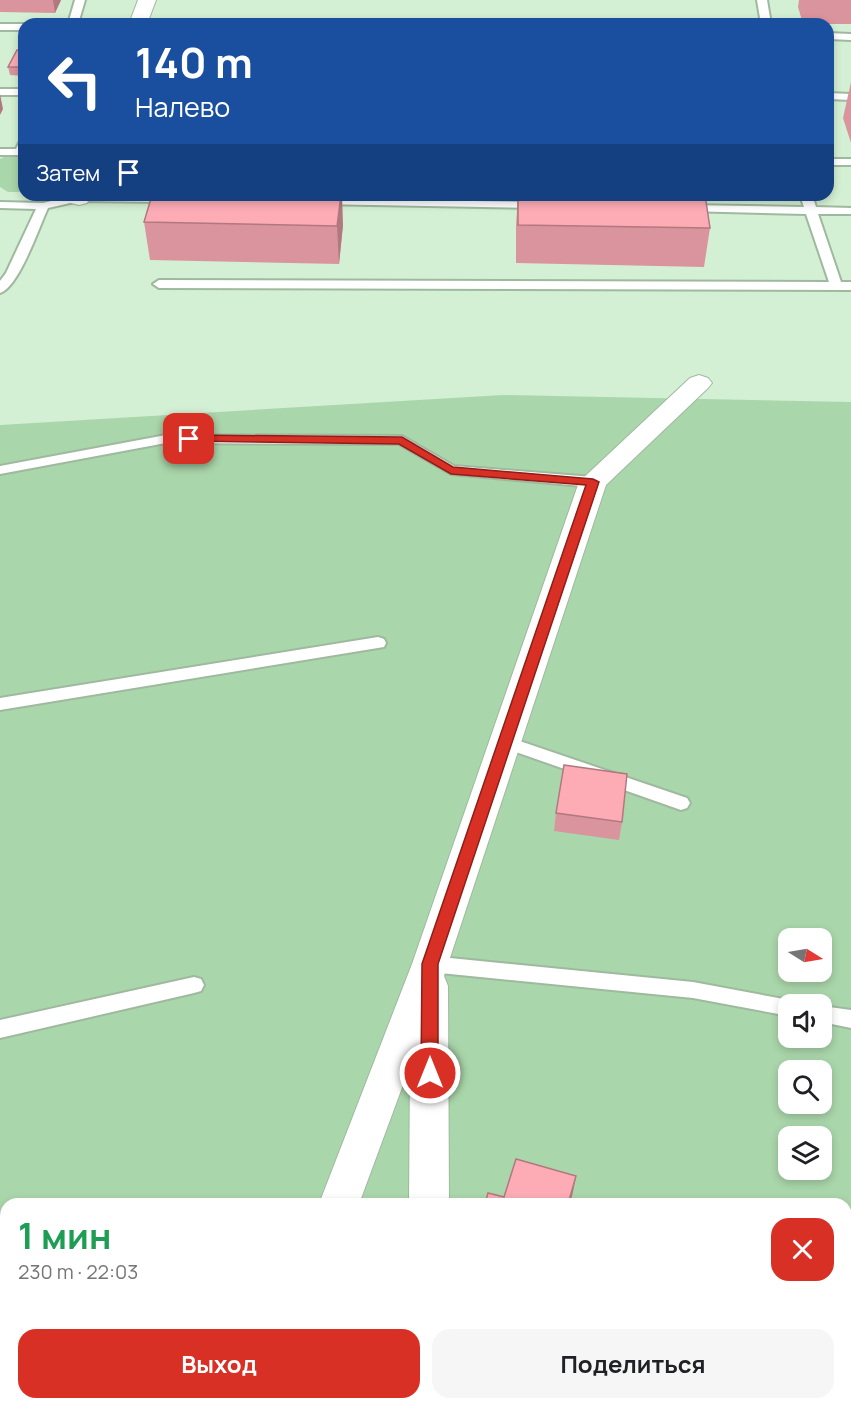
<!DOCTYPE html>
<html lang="ru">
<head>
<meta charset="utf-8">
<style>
  :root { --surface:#fff; --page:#f6f6f6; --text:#202124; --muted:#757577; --accent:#d93025 }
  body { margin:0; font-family:Manrope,sans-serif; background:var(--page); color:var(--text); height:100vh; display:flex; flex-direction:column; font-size:22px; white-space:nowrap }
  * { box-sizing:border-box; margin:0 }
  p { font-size:20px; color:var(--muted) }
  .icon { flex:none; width:33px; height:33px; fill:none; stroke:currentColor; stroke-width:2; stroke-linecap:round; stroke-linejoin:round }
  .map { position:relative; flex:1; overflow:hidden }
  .details { position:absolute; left:0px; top:1198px; width:852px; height:212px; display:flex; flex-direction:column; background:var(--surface); border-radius:18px 18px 0 0; box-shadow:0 3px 9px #0003 }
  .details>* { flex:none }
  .hud { position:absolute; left:18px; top:18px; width:816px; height:183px; border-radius:18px; box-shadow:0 3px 9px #0003; background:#1a4fa0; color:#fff; overflow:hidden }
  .needle { width:39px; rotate:101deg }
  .tools { position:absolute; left:778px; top:928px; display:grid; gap:12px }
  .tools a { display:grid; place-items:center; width:54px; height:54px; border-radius:12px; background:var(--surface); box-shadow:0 3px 9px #0003; font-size:30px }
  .pin { position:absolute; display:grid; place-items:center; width:51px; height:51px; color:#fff; margin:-26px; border-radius:12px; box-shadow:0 3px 9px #0006 }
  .me { position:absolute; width:66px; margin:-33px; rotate:0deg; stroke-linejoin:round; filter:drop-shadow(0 0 4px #0008) }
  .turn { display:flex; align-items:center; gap:21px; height:126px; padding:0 18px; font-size:27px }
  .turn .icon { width:78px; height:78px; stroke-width:2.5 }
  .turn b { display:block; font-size:42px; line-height:51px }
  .then { display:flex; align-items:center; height:57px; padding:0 18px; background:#0003; gap:12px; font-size:22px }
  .round { display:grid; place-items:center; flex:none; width:63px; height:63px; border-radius:18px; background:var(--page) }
  .headline { display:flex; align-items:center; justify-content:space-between; height:102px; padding:0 18px }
  h1 { font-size:36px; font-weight:700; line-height:45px; color:#1e9e55 }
  .action { display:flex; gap:12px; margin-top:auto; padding:12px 18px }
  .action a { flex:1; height:69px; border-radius:18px; background:var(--accent); color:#fff; font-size:24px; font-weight:700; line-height:69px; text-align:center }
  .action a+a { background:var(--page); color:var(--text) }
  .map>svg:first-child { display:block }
</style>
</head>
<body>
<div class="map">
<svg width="851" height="1409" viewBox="0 0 851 1409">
  <rect width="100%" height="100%" fill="#d4f0d4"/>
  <!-- green -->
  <g fill="#aad6ab" fill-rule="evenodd">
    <polygon points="24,147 24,192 8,192 0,187 0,159"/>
    <path d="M503,395L851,402V1409H373L374,1404H846V1204H6V1404H372L371,1409H0V425ZM789,939H822V972H789ZM789,1005H822V1038H789ZM789,1071H822V1104H789ZM789,1137H822V1170H789Z"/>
  </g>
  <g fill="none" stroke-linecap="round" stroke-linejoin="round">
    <defs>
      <g id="service">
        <polygon points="75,0 85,0 78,24 68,24"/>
        <polygon points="757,0 767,0 771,24 761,24"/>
        <rect x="0" y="24" width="24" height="6"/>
        <polygon points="828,33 851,34 851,40 828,39"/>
        <rect x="0" y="89" width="24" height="6"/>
        <polygon points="828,93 851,94 851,100 828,99"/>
        <polygon points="24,140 24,155 0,155 0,149 16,149 20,141"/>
        <rect x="828" y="159" width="23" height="6"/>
        <path d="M77,195L172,196L178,199L172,202L79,201L48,208C39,227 19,287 0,293V281L6,273L36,209L0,208V202L43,203Z"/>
        <polygon points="800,195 812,195 816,207 851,208 851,214 818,214 841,282 851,282 851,290 159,288 153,284 159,280 829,282 806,214 684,211 678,208 684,205 804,207"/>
        <polygon points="321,199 538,202 544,205 538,208 317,204 315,202"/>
        <polygon points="166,435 402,436 454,466 593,477 600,482 593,487 451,474 399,444 166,443 0,474 0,466"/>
        <polygon points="378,637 384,639 386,643 384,647 0,710 0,698"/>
        <polygon points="505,736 687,798 690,803 687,808 681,810 499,746 497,742 499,738"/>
        <polygon points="430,956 693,982 789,1000 797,1005 789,1005 789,1016 693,998 430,972 423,970 420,964 423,958"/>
        <polygon points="194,977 201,979 204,985 201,991 194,993 0,1038 0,1020"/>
        <polygon points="822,1006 851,1010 851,1028 822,1022"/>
        <polygon points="574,1404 618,1404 620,1409 576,1409"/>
      </g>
      <g id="minor">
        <polygon points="138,0 156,0 147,24 129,24"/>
        <polygon points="69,195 91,195 87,203 79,205 71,203 68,198"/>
        <polygon points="699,375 708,378 712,383 708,388 606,485 444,976 448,986 449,1204 409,1204 410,1066 359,1204 319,1204 412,964 579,482 690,378"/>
        <polygon points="243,1404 287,1404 285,1409 241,1409"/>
        <polygon points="398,1404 442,1404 440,1409 396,1409"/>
      </g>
    </defs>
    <!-- service casing -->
    <use href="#service" stroke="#9fb99f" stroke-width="4"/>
    <!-- minor casing -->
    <use href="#minor" stroke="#9fb99f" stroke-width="2"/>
    <!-- service -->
    <use href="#service" fill="#fff" fill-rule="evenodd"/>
    <!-- minor -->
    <use href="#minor" fill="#fff" fill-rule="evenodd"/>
  </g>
  <!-- wall -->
  <g fill="#da949d">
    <polygon points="0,0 61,0 55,13 0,12"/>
    <polygon points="799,0 851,0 851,24 803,24 798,7"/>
    <polygon points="24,50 24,76 10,75 8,67"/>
    <polygon points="851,82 851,143 843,118"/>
    <polygon points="518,195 710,228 704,267 516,263 516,226"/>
    <polygon points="144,222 343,225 339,264 150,260"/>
    <polygon points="556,813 622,822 619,840 554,831"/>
  </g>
  <!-- shaded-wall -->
  <g fill="#b1787f">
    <polygon points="53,0 61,0 55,13"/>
    <polygon points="0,94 3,109 0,115"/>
    <polygon points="341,195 342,195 343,225 339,264 337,226"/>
    <polygon points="576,1176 573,1192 570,1204 568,1204"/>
  </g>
  <!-- building -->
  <g fill="#fdacb6" stroke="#b1787f" stroke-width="1.5">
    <polygon points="17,50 24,50 24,67 8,67"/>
    <polygon points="152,195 341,195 337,226 144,222"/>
    <polygon points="518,195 705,195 710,228 518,225"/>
    <polygon points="564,765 627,774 622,822 556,813"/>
    <polygon points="516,1159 576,1176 568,1204 485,1204 488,1193 504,1197"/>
  </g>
  <!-- route -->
  <polygon fill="#d93025" stroke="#8d1f18" stroke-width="1.5" points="189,435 402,437 453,467 593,479 599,482 438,964 438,1073 435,1079 430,1081 424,1079 421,1073 422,964 586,485 451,474 399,444 185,441 183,439"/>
</svg>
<div class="tools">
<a><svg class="needle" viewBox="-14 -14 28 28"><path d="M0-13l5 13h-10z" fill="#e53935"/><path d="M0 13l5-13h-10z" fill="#757577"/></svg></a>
<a><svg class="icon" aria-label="sound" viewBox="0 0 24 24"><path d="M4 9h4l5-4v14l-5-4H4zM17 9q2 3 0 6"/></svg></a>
<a><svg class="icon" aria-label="search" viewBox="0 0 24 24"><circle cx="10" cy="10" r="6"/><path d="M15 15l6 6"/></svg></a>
<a><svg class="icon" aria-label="layers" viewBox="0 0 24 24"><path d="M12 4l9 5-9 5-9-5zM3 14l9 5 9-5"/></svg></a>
</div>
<div class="pin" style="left:189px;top:439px;background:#d93025"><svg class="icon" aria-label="arrive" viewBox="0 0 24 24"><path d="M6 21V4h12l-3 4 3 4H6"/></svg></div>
<svg class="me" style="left:430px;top:1073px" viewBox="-20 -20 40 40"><circle r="17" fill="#d93025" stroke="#fff" stroke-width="3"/><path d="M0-11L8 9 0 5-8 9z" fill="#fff"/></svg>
<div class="hud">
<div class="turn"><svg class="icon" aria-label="left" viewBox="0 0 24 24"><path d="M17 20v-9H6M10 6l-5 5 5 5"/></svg><div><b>140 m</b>Налево</div></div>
<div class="then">Затем<svg class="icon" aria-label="arrive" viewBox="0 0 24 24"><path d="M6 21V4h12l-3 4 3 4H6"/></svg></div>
</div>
<section class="details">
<div class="headline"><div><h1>1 мин</h1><p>230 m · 22:03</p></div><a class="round" style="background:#d93025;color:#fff"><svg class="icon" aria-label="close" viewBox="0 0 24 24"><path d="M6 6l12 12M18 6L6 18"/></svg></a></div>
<div class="action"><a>Выход</a><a>Поделиться</a></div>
</section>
</div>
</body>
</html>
